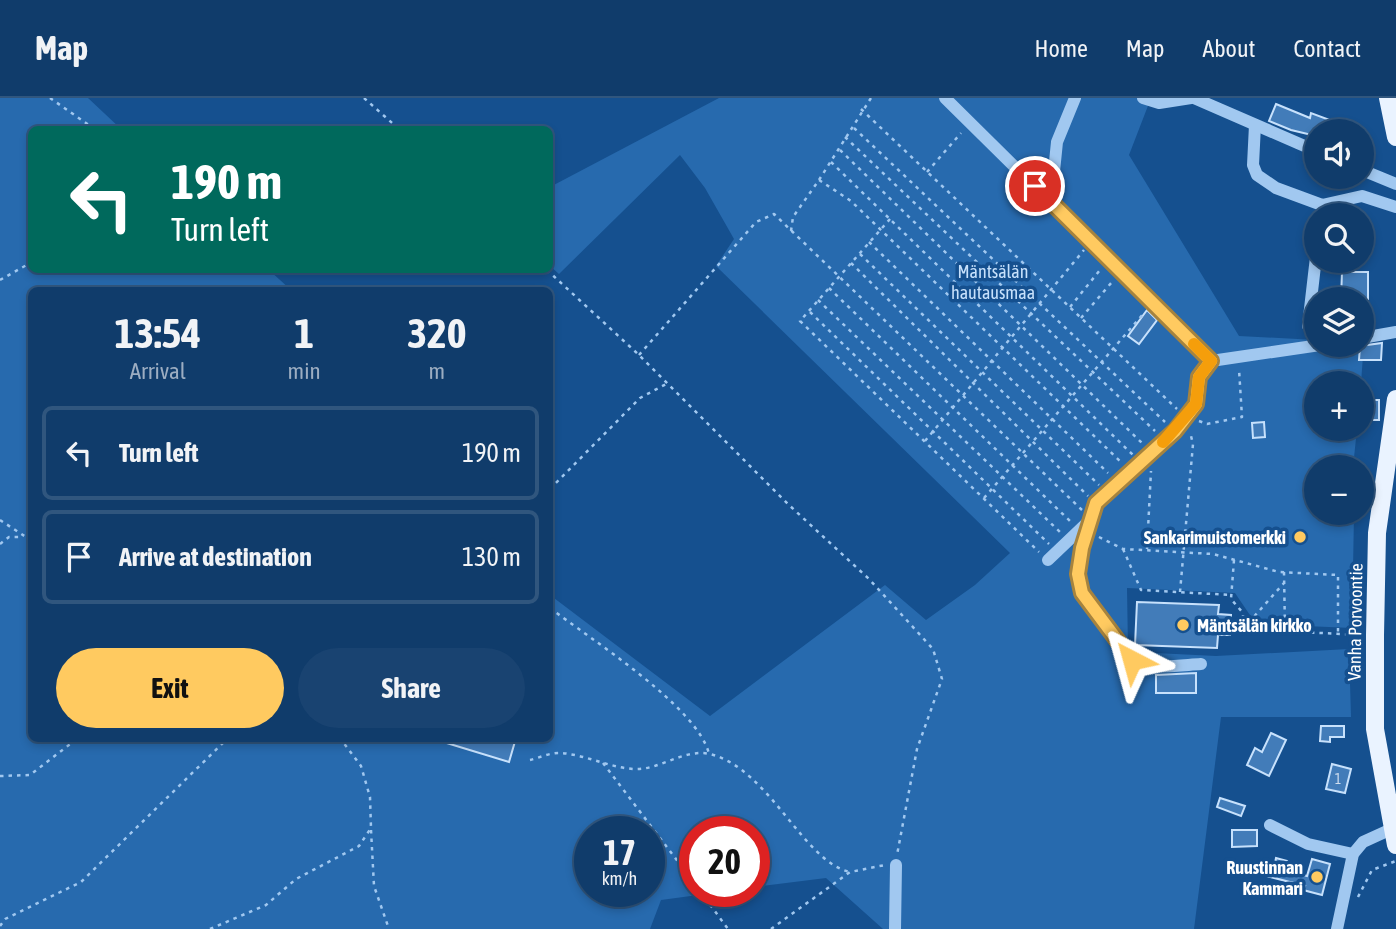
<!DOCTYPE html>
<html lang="en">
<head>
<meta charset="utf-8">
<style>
  :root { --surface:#103c6b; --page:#194371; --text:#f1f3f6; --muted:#9cadc1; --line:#30567e; --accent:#ffca60 }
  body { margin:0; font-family:"Asap Condensed",sans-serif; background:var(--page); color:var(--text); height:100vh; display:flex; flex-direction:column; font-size:26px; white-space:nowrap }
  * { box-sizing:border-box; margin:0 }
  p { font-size:23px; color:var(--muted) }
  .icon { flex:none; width:38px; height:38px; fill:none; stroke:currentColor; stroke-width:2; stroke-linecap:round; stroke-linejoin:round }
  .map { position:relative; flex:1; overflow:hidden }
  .details { position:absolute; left:28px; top:189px; width:525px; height:455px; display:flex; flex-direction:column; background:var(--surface); border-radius:10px; box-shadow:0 4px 10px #0003,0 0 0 2px var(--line) }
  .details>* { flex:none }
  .guide { position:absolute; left:28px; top:28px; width:525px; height:147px; border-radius:10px; box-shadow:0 4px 10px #0003,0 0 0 2px var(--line); background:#00695c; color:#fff; overflow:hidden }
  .tools { position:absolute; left:1304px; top:21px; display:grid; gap:14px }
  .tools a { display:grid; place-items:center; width:70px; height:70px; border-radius:50%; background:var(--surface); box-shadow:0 4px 10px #0003,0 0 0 2px var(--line); font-size:35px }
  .speed { position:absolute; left:574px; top:718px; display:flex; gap:14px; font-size:35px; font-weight:700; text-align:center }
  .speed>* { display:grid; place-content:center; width:91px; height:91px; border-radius:50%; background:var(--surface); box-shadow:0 4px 10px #0003,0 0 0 2px var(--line); line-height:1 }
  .speed small { font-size:18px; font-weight:400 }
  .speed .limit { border:10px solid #d22; background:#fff; color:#111 }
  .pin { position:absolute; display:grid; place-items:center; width:60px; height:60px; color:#fff; margin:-30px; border:4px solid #fff; border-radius:50%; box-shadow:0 2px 7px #0007 }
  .me { position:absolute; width:77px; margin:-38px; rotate:321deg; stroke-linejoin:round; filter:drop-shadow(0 0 5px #0008) }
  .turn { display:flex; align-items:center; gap:24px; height:147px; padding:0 28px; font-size:32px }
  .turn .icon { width:91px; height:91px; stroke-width:2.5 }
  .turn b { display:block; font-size:49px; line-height:60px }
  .eta { display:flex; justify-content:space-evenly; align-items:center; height:119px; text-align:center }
  .eta b { font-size:42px; font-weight:700; line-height:49px }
  .button { display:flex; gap:14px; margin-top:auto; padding:14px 28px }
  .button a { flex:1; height:80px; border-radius:42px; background:var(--accent); color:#111; font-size:28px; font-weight:700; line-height:80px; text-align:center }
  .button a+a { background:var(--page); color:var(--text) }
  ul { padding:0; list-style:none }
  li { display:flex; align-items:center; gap:21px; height:94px; margin:0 14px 10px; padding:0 14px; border:4px solid var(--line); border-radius:10px }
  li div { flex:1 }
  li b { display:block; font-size:26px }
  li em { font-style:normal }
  header { display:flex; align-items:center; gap:42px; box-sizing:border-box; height:98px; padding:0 35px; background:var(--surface); border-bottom:2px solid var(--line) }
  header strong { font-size:33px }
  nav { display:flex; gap:38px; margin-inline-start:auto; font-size:24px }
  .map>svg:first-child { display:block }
</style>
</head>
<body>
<header>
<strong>Map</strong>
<nav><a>Home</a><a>Map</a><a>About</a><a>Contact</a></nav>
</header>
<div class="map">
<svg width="1396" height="831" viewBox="0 0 1396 831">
  <rect width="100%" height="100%" fill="#15508f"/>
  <!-- green -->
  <path fill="#276aae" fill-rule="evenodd" d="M0,0H88L121,31L32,32V172H269L291,192H32V640H550V497L710,618L885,487L926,522L975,487L1010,455L716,168L734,141L705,90L680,57L559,176L550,168V89L719,0H1151L1129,57L1239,238L1316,242V247L1364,244L1361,285H1316V331H1357L1353,369H1316V415H1354L1352,530L1256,526L1235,495L1127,490L1128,551L1135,554L1216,558L1349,551L1351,619H1221L1194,831H883L826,780L754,789V733H695V793H728L661,802L650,831H0ZM590,733H649V793H590Z"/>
  <!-- building -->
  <g fill="#427cb9" stroke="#c7e1fc" stroke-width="2">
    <polygon points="1276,6 1310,20 1311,15 1359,33 1316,33 1316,38 1291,32 1269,23"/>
    <polygon points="1342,174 1368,174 1368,201 1341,201"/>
    <polygon points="1147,212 1157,222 1139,246 1128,238"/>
    <polygon points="1382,245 1381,262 1359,262 1360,248"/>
    <rect x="1362" y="302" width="17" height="20"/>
    <polygon points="1264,324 1265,339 1253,340 1252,325"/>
    <polygon points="1137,504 1219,507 1218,516 1231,517 1230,537 1218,537 1217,550 1135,547"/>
    <polygon points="1196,575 1196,595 1156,595 1156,577"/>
    <polygon points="1321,628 1344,628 1344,639 1330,639 1330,644 1320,643"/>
    <polygon points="1271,635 1286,642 1269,678 1247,667 1255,650 1262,654"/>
    <polygon points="440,640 516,640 509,664 440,643"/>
    <polygon points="1332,666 1351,671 1345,695 1326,691"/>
    <polygon points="1220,700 1245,708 1241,718 1217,709"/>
    <polygon points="1232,732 1257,732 1257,748 1232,749"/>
    <polygon points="1276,760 1287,763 1285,772 1307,778 1312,761 1330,766 1322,797 1303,792 1305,788 1259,776 1261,767 1274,770"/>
  </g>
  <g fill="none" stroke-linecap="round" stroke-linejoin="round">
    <!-- path -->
    <g stroke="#a1c8f0" stroke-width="2.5" stroke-dasharray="3.5 5" stroke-linecap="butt">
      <polyline points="50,0 96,32"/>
      <polyline points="364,0 400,32"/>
      <polyline points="861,11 1177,311"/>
      <polyline points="854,30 1165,324"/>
      <polyline points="845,39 1155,333"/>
      <polyline points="840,52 1143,346"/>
      <polyline points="831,64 1133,357"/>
      <polyline points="927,74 961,35"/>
      <polyline points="819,82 871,0"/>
      <polyline points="890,121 800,223 1039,454"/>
      <polyline points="791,133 793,119 819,82 851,103 1123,366"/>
      <polyline points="869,144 1108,375"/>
      <polyline points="860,156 1099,387"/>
      <polyline points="851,165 1088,398"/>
      <polyline points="547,172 639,257 789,407 869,481 933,551 942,581 917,651 897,757"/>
      <polyline points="0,182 32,164"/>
      <polyline points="829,190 1071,424"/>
      <polyline points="818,202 1061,435"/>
      <polyline points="954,202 963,191"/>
      <polyline points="1070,209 1100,172"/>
      <polyline points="810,214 1049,446"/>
      <polyline points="1081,220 1112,184"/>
      <polyline points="639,257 756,124 774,116 1082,412"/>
      <polyline points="1199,323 1207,326 1242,319 1239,271"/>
      <polyline points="925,343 1084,152"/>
      <polyline points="550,391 640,300 668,285"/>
      <polyline points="984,400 1144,215"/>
      <polyline points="0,422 32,443"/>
      <polyline points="1099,439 1123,451 1213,456 1279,474 1338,477 1338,535"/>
      <polyline points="0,446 9,439 22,439"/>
      <polyline points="1123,451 1141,492 1231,497"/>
      <polyline points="1147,451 1151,373"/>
      <polyline points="1234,462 1231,501 1243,515 1243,531"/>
      <polyline points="1284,474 1285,533"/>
      <polyline points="1180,494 1193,346 1190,334"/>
      <path d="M550,510C589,540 698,609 709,656"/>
      <polyline points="1243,531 1361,537"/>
      <polyline points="1243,531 1284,485"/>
      <path d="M530,662C539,660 551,654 561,655C586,657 608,669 633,671C659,673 684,650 710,656C770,671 803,764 850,774"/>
      <polyline points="603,665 695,786"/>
      <polyline points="0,678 30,677 78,640"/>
      <polyline points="371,732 374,788 389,831"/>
      <polyline points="700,793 728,831"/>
      <polyline points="1358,799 1372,772 1396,763"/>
      <polyline points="0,828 5,821 81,784 228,640"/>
      <polyline points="210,831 266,807 296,781 359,748 371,730 370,699 361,668 340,640"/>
      <polyline points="771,831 850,774 885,767"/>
    </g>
    <!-- minor -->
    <g stroke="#a1c8f0" stroke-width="12">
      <polyline points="945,0 1211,263 1320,247"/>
      <polyline points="1143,0 1159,5 1191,0"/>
      <polyline points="1194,0 1316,53"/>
      <polyline points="1255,27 1253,67 1257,77 1276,90 1322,107 1362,98 1396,109"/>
      <polyline points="1362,72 1396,86"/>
      <polyline points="1051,103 1057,44 1075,0"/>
      <polyline points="1316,159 1308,228 1316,229"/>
      <polyline points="1362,240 1396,234"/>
      <path d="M1091,421C1074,473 1074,482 1104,527C1111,537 1121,554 1131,561C1149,573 1181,567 1201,566"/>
      <polyline points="1048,462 1091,421 1096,405 1175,333 1196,306 1199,279 1211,263"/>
      <polyline points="1270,727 1308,746 1353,756"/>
      <polyline points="895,831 896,767"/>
      <polyline points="1337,831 1353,756 1363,744 1396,729"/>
    </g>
    <!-- major -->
    <g stroke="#eaf3ff" stroke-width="18">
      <polyline points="1388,0 1396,39"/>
      <polyline points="1396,301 1377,435 1375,537 1375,631 1396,747"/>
    </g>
  </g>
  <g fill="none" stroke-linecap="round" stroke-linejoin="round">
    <defs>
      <polyline id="route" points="1035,88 1211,263 1199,279 1196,306 1175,333 1096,405 1082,450 1078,476 1082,495 1132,562"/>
    </defs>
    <!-- route casing -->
    <use href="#route" stroke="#a6833e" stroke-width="18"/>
    <!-- route -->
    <use href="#route" stroke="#ffca60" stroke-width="12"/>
    <!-- slow -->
    <polyline stroke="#f59e0b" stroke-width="12" points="1163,344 1196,306 1199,279 1211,263 1194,246"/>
  </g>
  <!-- markers -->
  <g fill="#ffca60" stroke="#15508f" stroke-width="2.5">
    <circle cx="1300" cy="439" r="7"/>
    <circle cx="1183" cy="527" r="7"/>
    <circle cx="1317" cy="779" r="7"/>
  </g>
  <g text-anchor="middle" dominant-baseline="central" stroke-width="7" stroke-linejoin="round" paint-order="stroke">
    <!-- number labels -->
    <g font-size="14" fill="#d0deee">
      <text x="1338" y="681">1</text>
    </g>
    <!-- park labels -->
    <g font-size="18" fill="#c7e1fc" stroke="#15508f">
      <text x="993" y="173">Mäntsälän<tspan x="993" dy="21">hautausmaa</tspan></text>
    </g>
    <!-- poi labels -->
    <g font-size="18" font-weight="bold" fill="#fff" stroke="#15508f" text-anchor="end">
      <text x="1286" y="439">Sankarimuistomerkki</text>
      <text x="1197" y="527" text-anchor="start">Mäntsälän kirkko</text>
      <text x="1303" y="769">Ruustinnan<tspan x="1303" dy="21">Kammari</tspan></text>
    </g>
    <!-- street labels -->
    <g font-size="18" fill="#fff" stroke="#15508f">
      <text transform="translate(1355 524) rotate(-89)">Vanha Porvoontie</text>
    </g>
  </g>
</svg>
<div class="tools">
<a><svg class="icon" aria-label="sound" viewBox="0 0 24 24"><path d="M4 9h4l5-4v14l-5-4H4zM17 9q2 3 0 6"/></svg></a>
<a><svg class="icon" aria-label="search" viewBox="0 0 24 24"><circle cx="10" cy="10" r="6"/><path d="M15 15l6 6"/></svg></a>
<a><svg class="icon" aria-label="layers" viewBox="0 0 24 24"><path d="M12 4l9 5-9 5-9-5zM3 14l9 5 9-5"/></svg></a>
<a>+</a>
<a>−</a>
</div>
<div class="speed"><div>17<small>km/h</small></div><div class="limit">20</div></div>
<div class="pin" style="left:1035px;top:88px;background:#d93025"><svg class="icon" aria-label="arrive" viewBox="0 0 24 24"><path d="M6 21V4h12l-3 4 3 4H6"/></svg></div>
<svg class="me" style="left:1132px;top:562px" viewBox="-20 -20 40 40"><path d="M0-17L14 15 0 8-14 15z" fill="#ffca60" stroke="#fff" stroke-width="4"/></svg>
<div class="guide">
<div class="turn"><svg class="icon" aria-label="left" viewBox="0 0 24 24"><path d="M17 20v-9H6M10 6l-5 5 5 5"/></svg><div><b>190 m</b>Turn left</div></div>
</div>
<section class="details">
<div class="eta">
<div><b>13:54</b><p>Arrival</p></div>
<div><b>1</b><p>min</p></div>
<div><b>320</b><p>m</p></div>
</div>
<ul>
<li><svg class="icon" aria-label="left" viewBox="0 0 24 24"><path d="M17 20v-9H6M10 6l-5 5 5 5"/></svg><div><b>Turn left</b></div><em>190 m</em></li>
<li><svg class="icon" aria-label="arrive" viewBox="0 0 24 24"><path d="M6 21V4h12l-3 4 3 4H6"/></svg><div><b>Arrive at destination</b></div><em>130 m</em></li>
</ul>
<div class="button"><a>Exit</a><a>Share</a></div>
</section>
</div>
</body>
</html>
